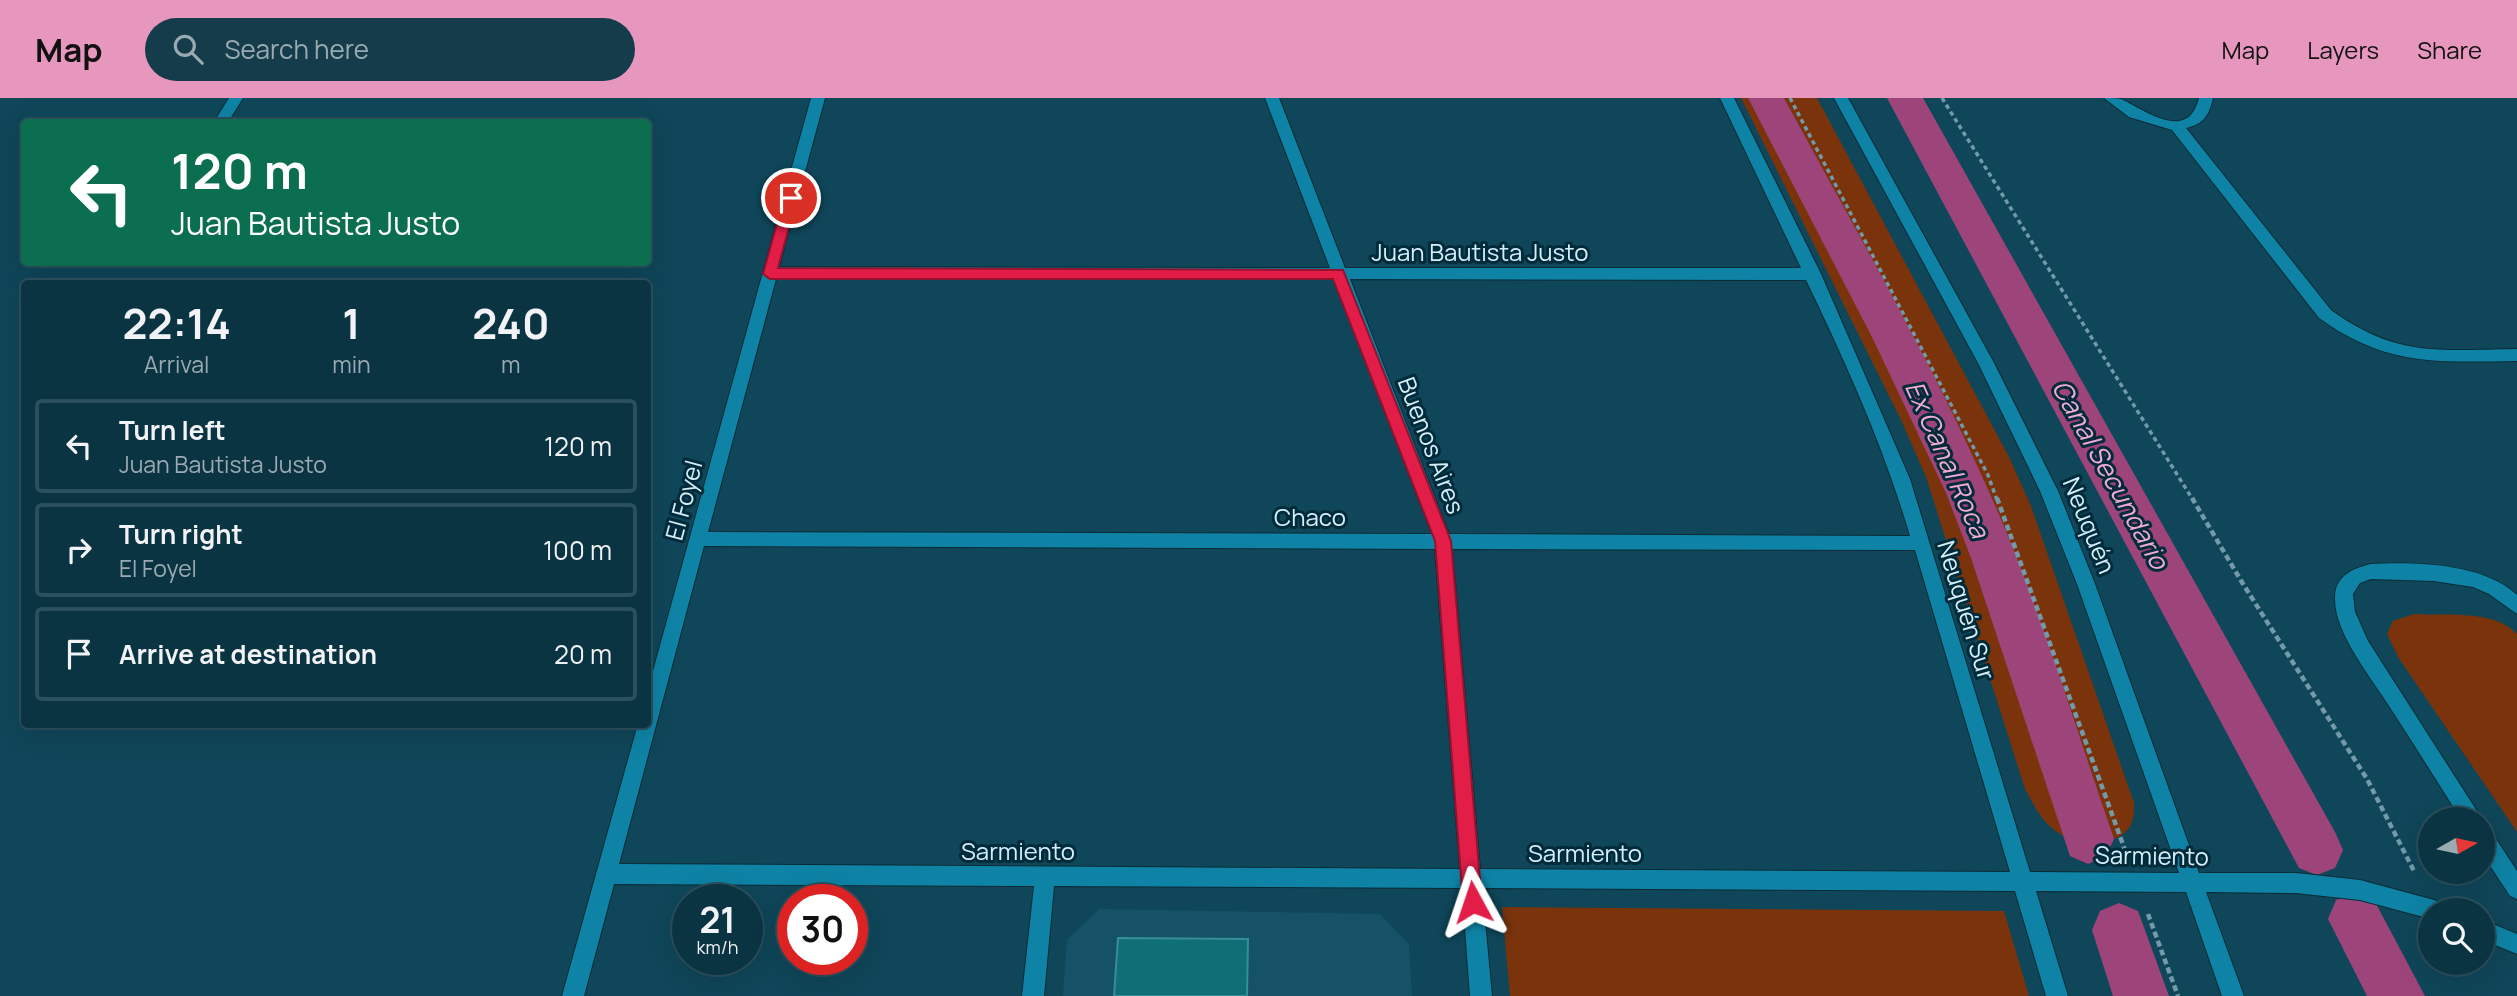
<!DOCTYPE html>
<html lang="en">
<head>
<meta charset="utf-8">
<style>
  :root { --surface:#0b3443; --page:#143c4a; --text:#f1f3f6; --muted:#9aaab2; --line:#2b4f5c; --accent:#e797bd }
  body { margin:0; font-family:Manrope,sans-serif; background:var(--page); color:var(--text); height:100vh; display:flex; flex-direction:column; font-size:26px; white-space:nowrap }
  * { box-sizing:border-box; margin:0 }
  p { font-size:23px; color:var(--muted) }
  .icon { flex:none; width:38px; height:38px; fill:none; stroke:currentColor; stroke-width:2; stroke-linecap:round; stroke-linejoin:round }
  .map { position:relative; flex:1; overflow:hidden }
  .side { position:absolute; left:21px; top:182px; width:630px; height:448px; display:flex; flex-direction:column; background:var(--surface); border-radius:7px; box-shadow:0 7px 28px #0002,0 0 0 2px var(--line) }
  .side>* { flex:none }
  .hud { position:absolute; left:21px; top:21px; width:630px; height:147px; border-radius:7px; box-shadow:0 7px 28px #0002,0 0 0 2px var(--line); background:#0b6e4f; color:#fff; overflow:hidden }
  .needle { width:46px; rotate:81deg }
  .controls { position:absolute; left:2418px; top:709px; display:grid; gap:14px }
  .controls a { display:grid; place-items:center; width:77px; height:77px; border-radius:50%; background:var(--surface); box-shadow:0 7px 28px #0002,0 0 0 2px var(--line); font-size:35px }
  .speed { position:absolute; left:672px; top:786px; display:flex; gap:14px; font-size:35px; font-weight:700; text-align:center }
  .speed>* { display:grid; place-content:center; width:91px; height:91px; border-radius:50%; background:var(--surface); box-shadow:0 7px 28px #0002,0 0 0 2px var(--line); line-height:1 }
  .speed small { font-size:18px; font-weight:400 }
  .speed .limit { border:10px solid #d22; background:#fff; color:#111 }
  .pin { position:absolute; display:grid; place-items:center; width:60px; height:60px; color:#fff; margin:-30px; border:4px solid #fff; border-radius:50%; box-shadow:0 2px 7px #0007 }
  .me { position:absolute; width:77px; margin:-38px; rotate:355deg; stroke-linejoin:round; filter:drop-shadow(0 0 5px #0008) }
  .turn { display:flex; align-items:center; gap:24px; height:147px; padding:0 35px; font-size:32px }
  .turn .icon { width:91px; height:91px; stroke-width:2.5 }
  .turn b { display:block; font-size:49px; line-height:60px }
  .eta { display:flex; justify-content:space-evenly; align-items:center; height:119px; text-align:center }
  .eta b { font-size:42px; font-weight:700; line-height:49px }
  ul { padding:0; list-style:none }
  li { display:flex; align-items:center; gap:21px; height:94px; margin:0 14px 10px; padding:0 21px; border:4px solid var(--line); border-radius:7px }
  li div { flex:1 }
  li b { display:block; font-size:26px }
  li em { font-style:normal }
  header { display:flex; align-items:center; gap:42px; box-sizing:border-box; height:98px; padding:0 35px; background:var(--accent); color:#111 }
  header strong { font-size:33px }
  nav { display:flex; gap:38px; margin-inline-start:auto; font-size:24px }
  .search { width:490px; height:63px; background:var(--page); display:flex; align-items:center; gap:18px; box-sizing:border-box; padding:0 24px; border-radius:38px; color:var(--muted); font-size:26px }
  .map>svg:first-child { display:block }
</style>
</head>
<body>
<header>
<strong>Map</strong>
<div class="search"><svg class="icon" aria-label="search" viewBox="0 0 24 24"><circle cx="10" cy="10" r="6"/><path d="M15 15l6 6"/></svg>Search here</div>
<nav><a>Map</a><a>Layers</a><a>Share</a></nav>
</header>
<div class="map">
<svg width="2517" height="898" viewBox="0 0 2517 898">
  <rect width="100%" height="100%" fill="#0f4659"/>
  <!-- built -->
  <polygon fill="#155267" points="1099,811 1380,816 1409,846 1412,898 1063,898 1067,842"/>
  <!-- green -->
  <g fill="#7a330b">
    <path d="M1741,0H1817L2009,359L2031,408L2134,705C2134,715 2134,724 2128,731C2114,750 2074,746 2057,734C2041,723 2034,707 2025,691L1926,379L1901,322Z"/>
    <path d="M2414,516C2446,518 2494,511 2517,536V734L2398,559L2387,536L2393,523Z"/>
    <polygon points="1502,809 2004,813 2029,898 1510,898"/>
  </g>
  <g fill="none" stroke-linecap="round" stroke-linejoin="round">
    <!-- canal -->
    <g fill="#9d457b" fill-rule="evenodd">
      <path d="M1748,0H1784C1855,131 1930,260 1990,396C2040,507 2074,626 2114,741L2106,758L2088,766L2070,758L1971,460L1946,395L1872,239Z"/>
      <polygon points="1887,0 1923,0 2335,734 2343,752 2335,770 2317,777 2299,770"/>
      <polygon points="2355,795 2374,802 2425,898 2367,898 2328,821 2336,802"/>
      <polygon points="2119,805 2138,813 2169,898 2113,898 2092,832 2100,813"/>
    </g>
  </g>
  <!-- building -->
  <polygon fill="#106e77" stroke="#368e98" stroke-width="2" points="1118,840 1248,841 1247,898 1114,898"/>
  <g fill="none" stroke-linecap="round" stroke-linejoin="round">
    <defs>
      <g id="street">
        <polygon points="229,0 243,0 228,24 214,24"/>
        <path d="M811,0H825L779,169L1330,170L1265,0H1279L1345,170H1801L1720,0H1734L1821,176L1910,381L2030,774L2179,775L2077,486L2040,393L1978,265L1834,0H1848L1994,265L2058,393L2095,486L2199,775H2296L2360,782L2434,802L2441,805L2444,812H2431V821L2360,802L2296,795L2206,794L2244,898H2222L2186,794L2036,793L2068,898H2046L2015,793L1482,790L1492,898H1470L1462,790L1054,788L1044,898H1022L1034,788L614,786L584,898H562L638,626H648V591ZM776,181H1334L1432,436L708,434ZM1350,181L1806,182C1846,265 1884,349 1910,438L1449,436ZM704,448L1435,451L1460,771L619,766ZM1452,451L1915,452L2010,774L1480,771Z"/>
        <path d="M2104,0C2109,0 2117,0 2121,1C2146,13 2188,45 2199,0H2213C2209,17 2204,26 2186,30L2331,212C2397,260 2440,252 2517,251V263C2438,264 2387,269 2319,220L2172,32L2129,19Z"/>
        <path d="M2371,466C2416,464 2483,465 2517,497V516L2489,496L2473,489L2434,483L2371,481L2360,485L2353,496L2355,514L2368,543L2482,721H2461C2437,683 2413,645 2389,608C2371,579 2333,534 2335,498C2336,477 2354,470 2371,466Z"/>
        <polygon points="2483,730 2490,732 2517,773 2517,801 2510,798 2483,757"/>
        <polygon points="2483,822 2517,836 2517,856 2483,842"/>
      </g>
    </defs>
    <!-- street casing -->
    <use href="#street" stroke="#0b2b36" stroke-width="2"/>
    <!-- path-far1 -->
    <g stroke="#729aa9" stroke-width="3.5" stroke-dasharray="4.5 3.5" stroke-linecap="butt">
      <polyline points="1790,0 1988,377 1997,402"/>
      <polyline points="1942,0 2193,402"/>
    </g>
    <!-- path -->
    <g stroke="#729aa9" stroke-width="4.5" stroke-dasharray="6 3.5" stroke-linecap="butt">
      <polyline points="1997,400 2125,752"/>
      <polyline points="2192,400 2243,486 2367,681 2414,773"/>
      <polyline points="2148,816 2178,898"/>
    </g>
    <!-- street -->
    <use href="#street" fill="#0e83a5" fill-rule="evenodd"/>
  </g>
  <!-- route -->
  <polygon fill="#e11d48" stroke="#92132f" stroke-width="2" points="791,96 797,100 778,170 1343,172 1451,443 1482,804 1479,810 1473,813 1466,810 1463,804 1435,443 1333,181 770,181 763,176 784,100"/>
  <g text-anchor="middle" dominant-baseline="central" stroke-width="6" stroke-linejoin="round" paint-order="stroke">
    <!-- street labels -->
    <g font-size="24" fill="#d5effa" stroke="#002b3a">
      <text x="1480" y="153">Juan Bautista Justo</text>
      <text transform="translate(1432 347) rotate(69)">Buenos Aires</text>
      <text transform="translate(683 402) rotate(-75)">El Foyel</text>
      <text x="1310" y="418">Chaco</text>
      <text transform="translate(2090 427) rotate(68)">Neuquén</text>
      <text transform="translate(1967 512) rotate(73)">Neuquén Sur</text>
      <text x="1018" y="752">Sarmiento</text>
      <text x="1585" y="754">Sarmiento</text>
      <text transform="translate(2152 757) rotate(1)">Sarmiento</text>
    </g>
    <!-- water labels -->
    <g font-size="26" font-style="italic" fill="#f2aad2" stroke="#002b3a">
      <text transform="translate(1948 361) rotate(66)">Ex Canal Roca</text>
      <text transform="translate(2111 376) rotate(61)">Canal Secundario</text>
    </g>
  </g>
</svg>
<div class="controls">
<a><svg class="needle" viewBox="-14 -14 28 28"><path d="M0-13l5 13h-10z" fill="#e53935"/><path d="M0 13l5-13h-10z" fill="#9aaab2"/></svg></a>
<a><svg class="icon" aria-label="search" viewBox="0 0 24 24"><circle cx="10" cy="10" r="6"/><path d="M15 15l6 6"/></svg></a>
</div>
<div class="speed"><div>21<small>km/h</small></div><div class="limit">30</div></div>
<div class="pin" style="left:791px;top:100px;background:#d93025"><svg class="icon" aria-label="arrive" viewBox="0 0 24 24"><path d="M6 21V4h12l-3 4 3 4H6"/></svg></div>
<svg class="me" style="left:1473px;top:804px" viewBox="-20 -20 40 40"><path d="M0-17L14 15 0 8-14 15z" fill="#e11d48" stroke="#fff" stroke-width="4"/></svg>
<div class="hud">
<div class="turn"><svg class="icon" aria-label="left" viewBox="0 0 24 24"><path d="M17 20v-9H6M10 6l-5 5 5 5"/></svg><div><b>120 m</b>Juan Bautista Justo</div></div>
</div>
<section class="side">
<div class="eta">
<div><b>22:14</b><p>Arrival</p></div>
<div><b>1</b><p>min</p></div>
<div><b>240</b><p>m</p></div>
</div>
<ul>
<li><svg class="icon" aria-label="left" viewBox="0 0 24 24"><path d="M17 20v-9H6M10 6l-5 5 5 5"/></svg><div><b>Turn left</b><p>Juan Bautista Justo</p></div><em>120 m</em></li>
<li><svg class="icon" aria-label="right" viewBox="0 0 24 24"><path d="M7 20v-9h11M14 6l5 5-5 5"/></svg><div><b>Turn right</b><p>El Foyel</p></div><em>100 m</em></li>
<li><svg class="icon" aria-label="arrive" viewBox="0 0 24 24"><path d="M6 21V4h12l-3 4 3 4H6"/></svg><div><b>Arrive at destination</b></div><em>20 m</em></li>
</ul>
</section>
</div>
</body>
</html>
